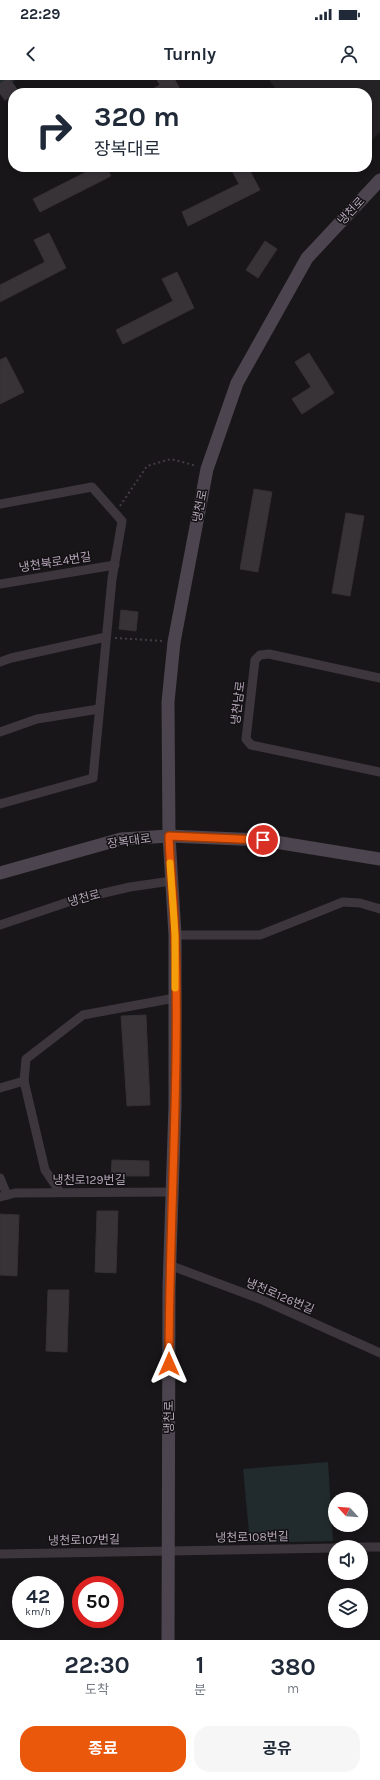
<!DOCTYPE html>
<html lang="ko">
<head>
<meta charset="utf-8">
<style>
  :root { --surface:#fff; --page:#f6f6f7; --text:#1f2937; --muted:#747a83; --accent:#ea580c }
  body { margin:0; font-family:Karla,"Noto Sans KR",sans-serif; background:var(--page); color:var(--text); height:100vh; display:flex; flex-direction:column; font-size:15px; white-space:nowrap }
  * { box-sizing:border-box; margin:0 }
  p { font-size:13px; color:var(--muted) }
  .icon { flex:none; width:22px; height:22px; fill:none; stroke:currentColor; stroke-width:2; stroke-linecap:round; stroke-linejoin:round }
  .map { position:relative; height:1560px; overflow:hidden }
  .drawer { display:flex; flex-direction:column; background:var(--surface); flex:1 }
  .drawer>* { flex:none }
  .banner { position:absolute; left:8px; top:8px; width:364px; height:84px; border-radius:16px; box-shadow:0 2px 6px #0003; background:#fff; color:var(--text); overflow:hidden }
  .needle { width:26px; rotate:296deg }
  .tools { position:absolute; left:328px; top:1412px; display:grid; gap:8px }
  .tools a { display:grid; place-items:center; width:40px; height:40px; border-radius:50%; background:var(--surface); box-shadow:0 2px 6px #0003; font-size:20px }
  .speed { position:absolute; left:12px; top:1496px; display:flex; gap:8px; font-size:20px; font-weight:700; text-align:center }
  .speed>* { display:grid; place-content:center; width:52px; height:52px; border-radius:50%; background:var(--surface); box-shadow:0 2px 6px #0003; line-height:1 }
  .speed small { font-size:10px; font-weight:400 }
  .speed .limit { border:6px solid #d22; background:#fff; color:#111 }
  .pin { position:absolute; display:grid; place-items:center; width:34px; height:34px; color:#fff; margin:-17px; border:2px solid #fff; border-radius:50%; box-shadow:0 1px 4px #0007 }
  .me { position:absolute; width:44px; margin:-22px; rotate:0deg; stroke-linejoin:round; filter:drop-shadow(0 0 3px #0008) }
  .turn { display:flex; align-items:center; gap:14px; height:84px; padding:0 20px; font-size:18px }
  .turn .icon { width:52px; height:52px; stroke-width:2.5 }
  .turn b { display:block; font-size:28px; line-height:34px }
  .eta { display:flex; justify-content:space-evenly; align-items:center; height:68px; text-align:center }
  .eta b { font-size:24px; font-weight:700; line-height:28px }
  .action { display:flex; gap:8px; margin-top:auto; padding:8px 20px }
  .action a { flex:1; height:46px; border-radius:16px; background:var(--accent); color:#fff; font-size:16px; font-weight:700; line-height:46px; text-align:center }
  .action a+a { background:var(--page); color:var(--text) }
  .status { display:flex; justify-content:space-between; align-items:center; height:28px; padding:0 20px; background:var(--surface); direction:ltr }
  .status svg { height:11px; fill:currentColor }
  header { display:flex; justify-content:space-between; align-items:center; height:52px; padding:0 20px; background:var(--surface); font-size:18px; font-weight:700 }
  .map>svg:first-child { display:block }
</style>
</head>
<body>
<div class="status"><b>22:29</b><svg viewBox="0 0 49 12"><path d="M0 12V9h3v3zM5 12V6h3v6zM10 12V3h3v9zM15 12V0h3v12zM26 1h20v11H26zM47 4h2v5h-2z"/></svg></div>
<header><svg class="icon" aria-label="back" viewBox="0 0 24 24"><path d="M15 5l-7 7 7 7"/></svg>Turnly<svg class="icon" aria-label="person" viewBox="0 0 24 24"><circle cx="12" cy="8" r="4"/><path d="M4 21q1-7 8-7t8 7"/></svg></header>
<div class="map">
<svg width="380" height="1560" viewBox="0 0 380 1560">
  <rect width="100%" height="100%" fill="#181618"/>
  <!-- built -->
  <polygon fill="#252225" points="269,0 380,0 380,52 367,65 367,13 279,13"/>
  <!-- green -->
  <g fill="#212a2c">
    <polygon points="0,0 15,0 0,15"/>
    <polygon points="328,1382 333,1461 250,1463 243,1389"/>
  </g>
  <!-- building -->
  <g fill="#373337" stroke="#343034">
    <polygon points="157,0 175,0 182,13 145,13 160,5"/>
    <polygon points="88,87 106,87 111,96 40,132 33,119 90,90"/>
    <polygon points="230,87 248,87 260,110 188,146 182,132 239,104"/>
    <polygon points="49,153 66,188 0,222 0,205 45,182 34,160"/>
    <polygon points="265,161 277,169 258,198 246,190"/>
    <polygon points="177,192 194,228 123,264 116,250 173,221 162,199"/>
    <polygon points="309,273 334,313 302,334 292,319 311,307 295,282"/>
    <polygon points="6,277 24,312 0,324 0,280"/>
    <polygon points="254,409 272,412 258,492 240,489"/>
    <polygon points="346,433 364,436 350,516 332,513"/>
    <polygon points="121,530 138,532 136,551 119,549"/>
    <polygon points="146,935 150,1025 127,1026 121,936"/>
    <polygon points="112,1080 149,1081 149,1096 111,1096"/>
    <polygon points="97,1131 118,1131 116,1193 95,1192"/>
    <polygon points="0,1134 19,1135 17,1196 0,1195"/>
    <polygon points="48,1210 69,1210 67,1272 46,1271"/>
  </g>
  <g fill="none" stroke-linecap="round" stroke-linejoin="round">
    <!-- highway-tunnel -->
    <polyline stroke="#373338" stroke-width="17" stroke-dasharray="17 8" stroke-linecap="butt" points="0,14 19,0"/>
    <!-- path -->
    <g stroke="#433c45" stroke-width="2" stroke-dasharray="2 3" stroke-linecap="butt">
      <polyline points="120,426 147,386 171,379 197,386"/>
      <polyline points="115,558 163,561"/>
    </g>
    <!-- street -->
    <g stroke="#3d363d" stroke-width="9">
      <polyline points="0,424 92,407 122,441 112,499 93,698 0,724"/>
      <polyline points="0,504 115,485"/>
      <polyline points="0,582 11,578 106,557"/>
      <polyline points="380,598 269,574 260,575 255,580 246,659 251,665 380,692"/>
      <polyline points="0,652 37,639 99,629"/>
      <polyline points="0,845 74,820 130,807 171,801"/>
      <polyline points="175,855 260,855 343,822 360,823 380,829"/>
      <polyline points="0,1008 24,1001"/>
      <polyline points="0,1098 7,1115"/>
      <polyline points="60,1112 45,1090 24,1001 26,979 83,935 175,918"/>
      <polyline points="0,1117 15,1113 172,1112"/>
      <polyline points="169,1185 260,1219 380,1273"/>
      <polyline points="361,1467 380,1467"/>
      <polyline points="0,1474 335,1468"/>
    </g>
    <!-- secondary -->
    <g stroke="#4c444e" stroke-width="13">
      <polyline points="0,793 121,759 169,756 263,760 380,779"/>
      <polyline points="168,1560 169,1207 175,1025 175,855 169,756 168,622 174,562 207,389 237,303 307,178 380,100"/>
    </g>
  </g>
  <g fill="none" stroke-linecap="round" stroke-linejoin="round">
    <defs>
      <path id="route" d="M169,1284C169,1141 180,998 175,855C174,822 170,789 169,756L263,760"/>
    </defs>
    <!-- route casing -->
    <use href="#route" stroke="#983908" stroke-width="10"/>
    <!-- route -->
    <use href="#route" stroke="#ea580c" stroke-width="7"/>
    <!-- slow -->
    <polyline stroke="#f59e0b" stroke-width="7" points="170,783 175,855 175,908"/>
  </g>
  <g text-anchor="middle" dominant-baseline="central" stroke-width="3" stroke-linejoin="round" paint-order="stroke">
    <!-- street labels -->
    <g font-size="12" fill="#b5a6b9" stroke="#131113">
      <text transform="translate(351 131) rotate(-47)">냉천로</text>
      <text transform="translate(200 426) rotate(-79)">냉천로</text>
      <text transform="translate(55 482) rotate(-9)">냉천북로4번길</text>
      <text transform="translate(238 623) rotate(-83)">냉천남로</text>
      <text transform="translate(129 761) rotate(-8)">장복대로</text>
      <text transform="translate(84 818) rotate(-15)">냉천로</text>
      <text x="89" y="1100">냉천로129번길</text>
      <text transform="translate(280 1216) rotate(23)">냉천로126번길</text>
      <text transform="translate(169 1337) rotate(-90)">냉천로</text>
      <text transform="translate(252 1457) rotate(-1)">냉천로108번길</text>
      <text transform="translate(84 1460) rotate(-1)">냉천로107번길</text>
    </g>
  </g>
</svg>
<div class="tools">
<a><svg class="needle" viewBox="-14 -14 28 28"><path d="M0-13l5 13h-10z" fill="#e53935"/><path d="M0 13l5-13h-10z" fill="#747a83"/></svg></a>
<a><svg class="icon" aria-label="sound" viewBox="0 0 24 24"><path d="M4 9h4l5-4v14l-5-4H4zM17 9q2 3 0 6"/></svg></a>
<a><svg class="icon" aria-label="layers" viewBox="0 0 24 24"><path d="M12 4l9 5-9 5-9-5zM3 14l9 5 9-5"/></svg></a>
</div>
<div class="speed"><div>42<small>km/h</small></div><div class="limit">50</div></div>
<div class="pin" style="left:263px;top:760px;background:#d93025"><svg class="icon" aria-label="arrive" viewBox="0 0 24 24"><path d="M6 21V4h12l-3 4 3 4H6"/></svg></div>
<svg class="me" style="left:169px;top:1284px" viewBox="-20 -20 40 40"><path d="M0-17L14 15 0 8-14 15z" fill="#ea580c" stroke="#fff" stroke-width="4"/></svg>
<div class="banner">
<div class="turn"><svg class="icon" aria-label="right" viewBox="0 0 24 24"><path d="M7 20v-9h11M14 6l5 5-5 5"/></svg><div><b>320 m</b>장복대로</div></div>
</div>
</div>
<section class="drawer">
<div class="eta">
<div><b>22:30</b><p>도착</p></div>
<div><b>1</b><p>분</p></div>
<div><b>380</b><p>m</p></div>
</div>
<div class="action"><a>종료</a><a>공유</a></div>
</section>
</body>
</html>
